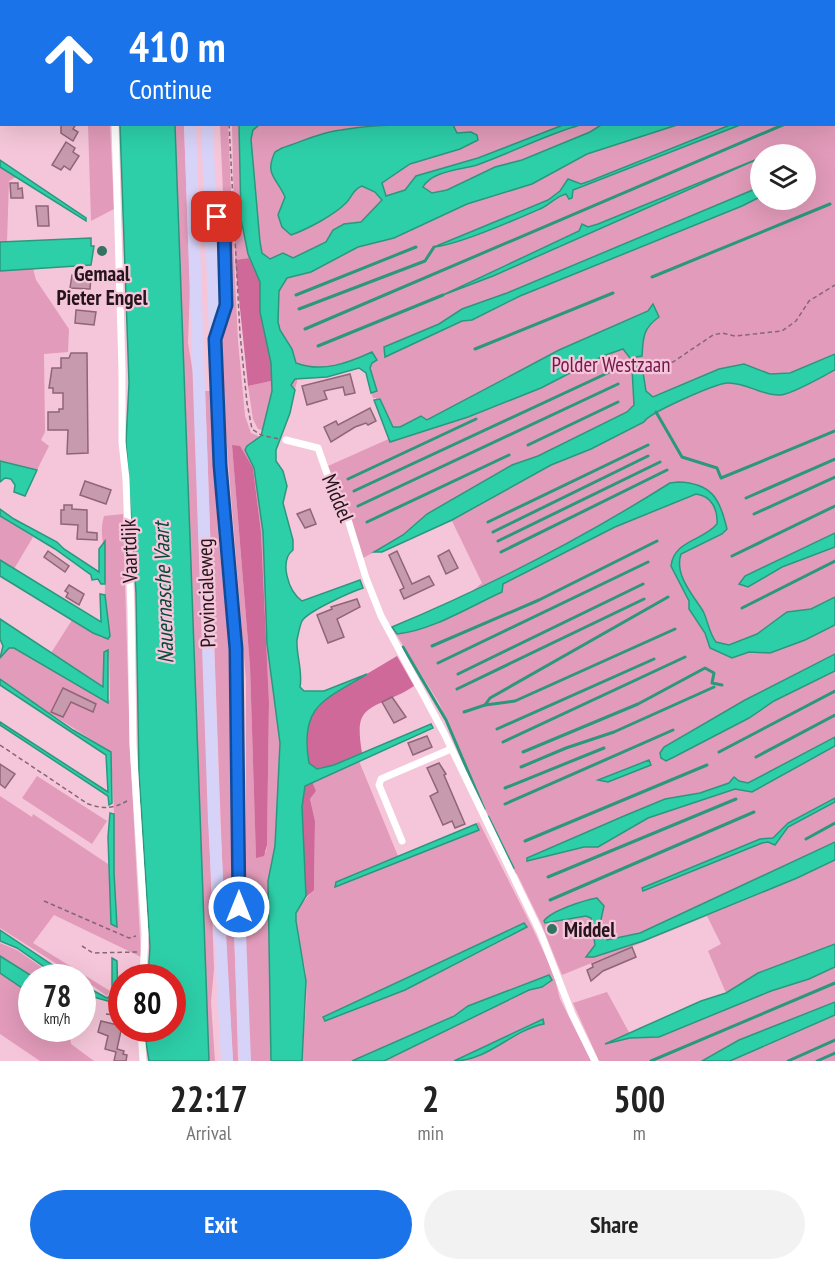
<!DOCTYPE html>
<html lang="en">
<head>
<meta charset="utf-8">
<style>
  :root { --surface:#fff; --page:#f2f2f2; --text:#222; --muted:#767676; --accent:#1a73e8 }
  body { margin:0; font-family:"PT Sans Narrow",sans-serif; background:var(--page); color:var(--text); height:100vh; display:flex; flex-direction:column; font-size:22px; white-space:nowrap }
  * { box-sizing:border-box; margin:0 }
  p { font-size:20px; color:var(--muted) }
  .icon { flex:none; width:33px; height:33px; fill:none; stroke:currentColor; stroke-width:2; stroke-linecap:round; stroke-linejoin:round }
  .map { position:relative; height:1061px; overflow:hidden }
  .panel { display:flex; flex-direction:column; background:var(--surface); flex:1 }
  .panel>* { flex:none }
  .banner { position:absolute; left:0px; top:0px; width:836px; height:126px; box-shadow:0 6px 24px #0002; background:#1a73e8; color:#fff; overflow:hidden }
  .buttons { position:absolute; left:750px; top:144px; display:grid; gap:12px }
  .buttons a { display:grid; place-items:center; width:66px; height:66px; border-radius:50%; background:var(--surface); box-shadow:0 6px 24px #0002; font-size:30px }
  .speed { position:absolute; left:18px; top:964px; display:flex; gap:12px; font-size:30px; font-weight:700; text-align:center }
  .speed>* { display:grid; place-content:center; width:78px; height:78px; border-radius:50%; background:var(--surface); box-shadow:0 6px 24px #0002; line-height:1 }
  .speed small { font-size:15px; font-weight:400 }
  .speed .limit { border:9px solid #d22; background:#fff; color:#111 }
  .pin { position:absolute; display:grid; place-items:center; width:51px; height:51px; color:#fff; margin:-26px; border-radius:12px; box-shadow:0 3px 9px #0006 }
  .me { position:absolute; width:66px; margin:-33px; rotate:0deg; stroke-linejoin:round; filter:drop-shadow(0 0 4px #0008) }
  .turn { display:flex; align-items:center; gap:21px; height:126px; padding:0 30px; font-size:27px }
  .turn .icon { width:78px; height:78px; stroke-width:2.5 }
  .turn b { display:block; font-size:42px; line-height:51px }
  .eta { display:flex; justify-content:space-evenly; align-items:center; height:102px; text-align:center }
  .eta b { font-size:36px; font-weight:700; line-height:42px }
  .action { display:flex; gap:12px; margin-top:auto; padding:12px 30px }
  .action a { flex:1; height:69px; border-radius:36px; background:var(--accent); color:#fff; font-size:24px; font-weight:700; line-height:69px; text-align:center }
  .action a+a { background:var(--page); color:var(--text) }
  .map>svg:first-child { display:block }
</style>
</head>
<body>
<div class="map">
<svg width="835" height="1061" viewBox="0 0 835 1061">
  <rect width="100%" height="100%" fill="#f5c6d9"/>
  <!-- green -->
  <g fill="#e29bba" fill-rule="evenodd">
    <path d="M228,0H835V1061H599L573,1003L607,992L630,1034L641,1027L726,993L708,951L721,944L707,916L562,975L540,921L517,874L512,871L439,703L394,631L472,598L470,593L482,583L452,521L407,535L363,558L345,504L328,466L393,437L376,398H373L371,393L373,392L362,364L297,374V382L280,435L258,429L253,419L248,386L271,381V385V363L261,325L258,275L249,258L235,260L232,125L834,124V2ZM760,154H806V200H760Z"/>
    <polygon points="88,125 110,125 114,209 91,221"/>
    <polygon points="175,125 184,125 190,285 188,343 193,373 214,969 211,1002 215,1061 209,1061 206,1002"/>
    <path d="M220,125H228L238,341L245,416L251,433L261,437L247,446L245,450L254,468L263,532L267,644L280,743L275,846L268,881L271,1061H248L246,972V681L223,398L222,336L228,304ZM232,445L253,468L261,532L269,702L267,845L266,852L256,857L250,666Z"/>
    <polygon points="0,167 16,177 9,181 7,242 0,242"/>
    <polygon points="33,268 36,280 69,329 68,352 44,354 45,432 41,440 49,446 37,470 0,461 0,271"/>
    <polygon points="205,391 211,391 218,534 231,660 233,885 238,1061 233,1061 224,911"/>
    <path d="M123,514L130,749L141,957L54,915L33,943L110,991L107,996L82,978H79L0,928V796L32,817L33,814L111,866L114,814L111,752L12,689L0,679V658L9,647L14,648L108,702L110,699L109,655L104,687L51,653L72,620L102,638L109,633C102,609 106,583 105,558C104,542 99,534 104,516Z"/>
    <polygon points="0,516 33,537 14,569 0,560"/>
    <path d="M359,761L398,856L479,822L532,927L553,972L560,999L591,1061H384L529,990L546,985L549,975L468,1006L454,1015L352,1061H302C303,1033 308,1004 306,977C305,956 292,933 297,912C300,901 312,896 314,886L315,821L310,799L316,791L312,781Z"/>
    <polygon points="37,776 107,821 92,844 22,798"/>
    <polygon points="0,943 17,950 57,978 35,978 0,956"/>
    <polygon points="0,973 31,994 32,1029 69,1029 71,1044 94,1061 40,1061 0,1034"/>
  </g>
  <!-- forest -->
  <g fill="#cf6999">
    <polygon points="249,258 260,282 260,312 271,363 271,381 248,386 235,260"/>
    <polygon points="232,445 240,446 253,468 261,532 269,702 267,845 264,856 256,858 250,666"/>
    <path d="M397,656L414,686C409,689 403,693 398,695C363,711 355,710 362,753L334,765L314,769L309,763L306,734L311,716L328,697Z"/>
    <polygon points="312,781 316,791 310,799 315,821 314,886 314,890 305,898 302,807 305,786"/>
  </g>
  <!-- water -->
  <g fill="#2dcfa9" stroke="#2b977e" stroke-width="1.5">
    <polygon points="120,125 175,125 209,1061 149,1061 144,1029 172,1029 172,978 148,978 150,947 139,774 136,593 126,442 129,383"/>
    <path d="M239,125H259L253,130L251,139L260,242L262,253L270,259L283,253L293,258L326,242L333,230L344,224L361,222L382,200L375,192L362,186C353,189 352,197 346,203C334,215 308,229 291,235L282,227L278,215L285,197C277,178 264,175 275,152L282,148C301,142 321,132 341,130C376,124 417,124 453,125L457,133L471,132L477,135L478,140L460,149L410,164L382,183L386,196L405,190L416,176L478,158L563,125H580C545,135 511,153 477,165C460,170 432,171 423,187L432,193L447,190L495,167L522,160L590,132L601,125H677L587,154L532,184L467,204L394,238L358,247L311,272L287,278L279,291L278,322L280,330L292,349L296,363C322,373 348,363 372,352L377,360L372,363L370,368L377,391L371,393L366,373L359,368L327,377L295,379L291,385L295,390L290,413L276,450V461L283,471L287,486L283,503L293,540V550C279,561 288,591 302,601L360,580L363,588C351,592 308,611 302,621C300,625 298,635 297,640C296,655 303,671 300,687L304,691H324L367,674C324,700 299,706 309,763L317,769L334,765L431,724L433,728L305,786L302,807L306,896L296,913V921L306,981L302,1061H271L268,881L275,846L280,743L267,644L263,532L254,468L245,450L247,446L261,436L272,391L271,363L260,312V282L248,254L241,219Z"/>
    <path d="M730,125H740L573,190L572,198L569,199L566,194C557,196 550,204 542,208C517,219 459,245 434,247L548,200L560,191L568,179L581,184L590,181Z"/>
    <polygon points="760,158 493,276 443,295 579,231 582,224 588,227 598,224"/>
    <polygon points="0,160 86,218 86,221 0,167"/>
    <polygon points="760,187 760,197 742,206 520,296 472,320 462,321 385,357 384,347 439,324 462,309 507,293"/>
    <polygon points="91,238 91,246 94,246 91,265 0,271 0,242"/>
    <path d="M653,304L659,317C643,328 643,338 642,356L630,358L623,349L603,356L541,388L468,417L390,442L374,400L380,399L393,427H400L421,416L427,420L559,350L648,311Z"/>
    <path d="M835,354V370C823,376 791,395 780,395C762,396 746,382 727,383C715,384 648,413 644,422L591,449L551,465L452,520L382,552H374L403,535L427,514L512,465L538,456L627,412L634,405L632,368L642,366L646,391L653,397L719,369L744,364L770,374L790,373Z"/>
    <polygon points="0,461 37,470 25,496 14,492 15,485 11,479 5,478 0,482"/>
    <path d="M678,482C712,483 720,499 727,529L722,534L681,554C674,575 693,595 703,611C708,621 709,633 716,642L729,645L757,634L787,612L811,609L835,597V625L805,640L770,653L749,652L732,658L710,648L705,633L689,609V601L671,566C674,540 703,541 717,524C718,510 712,496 696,494L615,527L503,584L502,592C471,606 431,631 397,634L392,627C488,587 581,539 670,483Z"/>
    <polygon points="0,509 14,519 57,542 64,549 99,572 99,549 105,541 105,584 101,584 98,579 92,580 91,575 55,549 0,516"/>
    <polygon points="835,533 835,547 782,567 748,587 739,584 745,576"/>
    <polygon points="0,560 101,622 100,594 105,595 110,636 108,639 93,633 0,576"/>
    <polygon points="0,619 103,687 104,652 108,650 108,703 14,648 9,648 0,658 3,646 0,639"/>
    <polygon points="835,654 835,671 774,701 749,718 674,757 666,761 661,758 660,753 664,747 745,700"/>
    <polygon points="0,679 73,730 111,752 112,803 109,805 108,796 0,725 0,722 108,792 106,755 0,685"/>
    <polygon points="835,737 835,746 752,792 735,789 648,818 598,847 584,847 527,861 527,858 624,816 665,799 700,793 729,783 734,777 739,781 748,783"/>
    <polygon points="649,760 651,765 608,782 598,780"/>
    <polygon points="835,798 835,802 788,827 775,845 768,842 762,843 643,891 642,888 760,839 773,838 788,823"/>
    <polygon points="110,813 114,814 114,873 117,927 111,924 108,837"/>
    <polygon points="476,824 479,830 335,887 336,882"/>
    <path d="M835,842V860L797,878L643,941L594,957H586L595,945L591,918L586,916L545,923L544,921C550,911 585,900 597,898L604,906L600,924L607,940L640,933Z"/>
    <polygon points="524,923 527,927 405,990 325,1021 323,1017"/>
    <polygon points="0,930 72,978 60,978 17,948 0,941"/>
    <polygon points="835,944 835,967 809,979 771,991 659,1037 630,1038 605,1044 701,1001 726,993 758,973"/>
    <polygon points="0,956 35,978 32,978 31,994 0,973"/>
    <polygon points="112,958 117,961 118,1004 83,994 83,985 107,998 112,994"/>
    <polygon points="549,975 552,980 542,987 529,990 384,1061 352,1061 454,1016 468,1006"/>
    <polygon points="835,1002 835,1015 730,1061 702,1061 739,1040"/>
    <path d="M543,1019L544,1024C512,1030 488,1061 454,1061Z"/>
  </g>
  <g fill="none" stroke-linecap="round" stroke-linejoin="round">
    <!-- stream -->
    <g stroke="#2b977e" stroke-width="3">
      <polyline points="267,1 270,0"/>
      <polyline points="329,2 335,0"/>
      <polyline points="512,2 517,0"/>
      <polyline points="652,277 830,204"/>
      <polyline points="296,295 416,247"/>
      <polyline points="299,309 425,261 434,247"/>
      <polyline points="305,329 785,124"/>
      <polyline points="318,346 443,295"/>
      <polyline points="475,349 613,293"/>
      <polyline points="656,412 682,457 717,468 721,478 835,431"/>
      <polyline points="528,445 618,402"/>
      <polyline points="348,479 476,419"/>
      <polyline points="354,491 614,370"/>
      <polyline points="746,498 835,459"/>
      <polyline points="358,506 618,384"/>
      <polyline points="754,514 835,477"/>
      <polyline points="367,522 509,455"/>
      <polyline points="488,522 648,445"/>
      <polyline points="493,532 648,456"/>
      <polyline points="498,541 660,462"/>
      <polyline points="501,552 667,470"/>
      <polyline points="732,556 835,506"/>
      <polyline points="668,597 490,698 485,705 515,701 675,629"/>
      <polyline points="742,608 835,561"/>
      <polyline points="432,646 539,600 657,541"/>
      <polyline points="403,647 446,720 484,809"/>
      <polyline points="438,663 648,562"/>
      <polyline points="458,674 643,584"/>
      <polyline points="457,689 644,599"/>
      <polyline points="464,712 485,705"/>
      <polyline points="497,729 654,659"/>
      <polyline points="503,742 685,657"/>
      <polyline points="523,752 638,704 705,668 714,673 712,683 722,685"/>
      <polyline points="719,752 835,691"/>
      <polyline points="756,757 835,715"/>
      <polyline points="521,767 566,748 614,732 714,687"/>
      <polyline points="505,788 604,748"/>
      <polyline points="505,804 673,730"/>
      <polyline points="488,817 513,868"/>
      <polyline points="806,839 835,823"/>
      <polyline points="525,841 707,765"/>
      <polyline points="548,877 736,799"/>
      <polyline points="550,900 754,812"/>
      <polyline points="651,1061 835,983"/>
      <polyline points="788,1061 835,1040"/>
      <polyline points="817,1061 835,1053"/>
    </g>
  </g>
  <!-- building -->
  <g fill="#c79aad" stroke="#8f6577" stroke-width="1.5">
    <polygon points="61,124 76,124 73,129 78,132 73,141 61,133"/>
    <polygon points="66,142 75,148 73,152 79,156 70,170 64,166 61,170 52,165"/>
    <polygon points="10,183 18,183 18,189 22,188 23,198 11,198"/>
    <polygon points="36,206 48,206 49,226 38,226"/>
    <polygon points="72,275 91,277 90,289 70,288"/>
    <polygon points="76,310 96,312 94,325 75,323"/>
    <polygon points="71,353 87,353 88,453 67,454 68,430 48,430 48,412 59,412 59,409 63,409 63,393 53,393 53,388 49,388 52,368 61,368 61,358 69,358"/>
    <polygon points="350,374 355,393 345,395 343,387 324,391 327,399 307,405 302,386"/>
    <polygon points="370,408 376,421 368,425 366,423 355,427 331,442 324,427 336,421 338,425"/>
    <polygon points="85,481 111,490 106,504 80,495"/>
    <polygon points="64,505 72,505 72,509 87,510 87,532 97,533 97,540 77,539 78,525 61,524 61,510 64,510"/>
    <polygon points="310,509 316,524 305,528 297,514"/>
    <polygon points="449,550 458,568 446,574 438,556"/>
    <polygon points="48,551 69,566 65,572 44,557"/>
    <polygon points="397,551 412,584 429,576 434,585 404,599 400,590 404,588 389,555"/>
    <polygon points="69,585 84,594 79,605 66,597 68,593 65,591"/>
    <polygon points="357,599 360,607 337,619 344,637 328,643 317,615 332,609 331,607"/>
    <polygon points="63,688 96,704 93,712 71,702 63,717 51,712"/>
    <polygon points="392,697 406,717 394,723 382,702"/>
    <polygon points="427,736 432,747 413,755 408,743"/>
    <polygon points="439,763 446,774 444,775 465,824 455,828 452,821 443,825 430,796 438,792 427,768"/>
    <polygon points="0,764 15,774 5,788 0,784"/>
    <polygon points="632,947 636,957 603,971 591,981 587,970 593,967 592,964"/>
    <polygon points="101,1021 122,1026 117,1049 124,1051 123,1054 127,1055 126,1061 114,1061 116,1052 105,1049 108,1036 98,1032"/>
  </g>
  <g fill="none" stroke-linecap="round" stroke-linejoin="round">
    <!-- path -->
    <g stroke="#866774" stroke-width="1.5" stroke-dasharray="4.5 3" stroke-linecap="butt">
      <polyline points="223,0 224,2"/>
      <polyline points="229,124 240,334 247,403 252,429 261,435 279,439"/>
      <polyline points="650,360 660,364 673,362 713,335 722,333 735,336 782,331 796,321 809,301 835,285"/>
      <path d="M0,745L88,804C103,809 113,809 127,801"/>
      <polyline points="44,901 129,938 136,936"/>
      <polyline points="82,946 93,953 137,952"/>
      <polyline points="106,1014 122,1016"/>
    </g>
    <!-- service -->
    <polyline stroke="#fff" stroke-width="4" points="215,215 223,229 226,305 220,324"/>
    <!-- minor -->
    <g stroke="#fff" stroke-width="7">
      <polyline points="109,0 109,2"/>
      <polyline points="115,124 122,370 122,442 126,479 131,610 133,745 145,934 143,978"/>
      <polyline points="286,440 318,448 331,485 346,513 366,578 381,616 444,733 541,934 572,1014 595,1061"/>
      <polyline points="402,841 379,785 381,779 451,749"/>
      <polyline points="141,1029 143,1061"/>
    </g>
    <!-- trunk -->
    <g stroke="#d7d2f7" stroke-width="12">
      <polyline points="186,0 186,2"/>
      <polyline points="202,0 202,2"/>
      <polyline points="190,124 214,821 227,1061"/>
      <polyline points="207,124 220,465 236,649 239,907 245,1061"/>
    </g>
  </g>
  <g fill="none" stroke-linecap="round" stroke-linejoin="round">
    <defs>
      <polyline id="route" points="217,217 224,228 226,305 215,339 220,465 236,649 239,907"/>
    </defs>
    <!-- route casing -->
    <use href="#route" stroke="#114b97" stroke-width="15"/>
    <!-- route -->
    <use href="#route" stroke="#1a73e8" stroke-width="10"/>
  </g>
  <!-- markers -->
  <g fill="#347361" stroke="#f5c6d9" stroke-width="2">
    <circle cx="102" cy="251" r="6"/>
    <circle cx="552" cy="929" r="6"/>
  </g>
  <g text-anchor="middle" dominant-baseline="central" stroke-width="4.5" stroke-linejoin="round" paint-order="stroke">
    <!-- poi labels -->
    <g font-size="21" font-weight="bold" fill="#25141b" stroke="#f5c6d9">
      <text x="102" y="273">Gemaal<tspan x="102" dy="24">Pieter Engel</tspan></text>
      <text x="564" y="929" text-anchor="start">Middel</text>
    </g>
    <!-- park labels -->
    <g font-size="21" fill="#73164a" stroke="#f5c6d9">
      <text x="611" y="364">Polder Westzaan</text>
    </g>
    <!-- street labels -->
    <g font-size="21" fill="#25141b" stroke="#f5c6d9">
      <text transform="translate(338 498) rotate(67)">Middel</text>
      <text transform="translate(129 551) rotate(-92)">Vaartdijk</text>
      <text transform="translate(206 593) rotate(-92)">Provincialeweg</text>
    </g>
    <!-- water labels -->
    <g font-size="22" font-style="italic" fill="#074a3b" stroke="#f5c6d9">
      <text transform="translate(163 593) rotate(-92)">Nauernasche Vaart</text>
    </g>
  </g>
</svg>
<div class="buttons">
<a><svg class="icon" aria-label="layers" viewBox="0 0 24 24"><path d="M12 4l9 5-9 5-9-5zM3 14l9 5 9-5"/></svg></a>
</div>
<div class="speed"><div>78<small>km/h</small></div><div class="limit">80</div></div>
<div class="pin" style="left:217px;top:217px;background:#d93025"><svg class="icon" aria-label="arrive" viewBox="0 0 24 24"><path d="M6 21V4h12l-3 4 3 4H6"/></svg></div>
<svg class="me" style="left:239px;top:907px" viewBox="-20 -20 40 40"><circle r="17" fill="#1a73e8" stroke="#fff" stroke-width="3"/><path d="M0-11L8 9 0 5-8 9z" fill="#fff"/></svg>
<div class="banner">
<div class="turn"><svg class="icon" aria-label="ahead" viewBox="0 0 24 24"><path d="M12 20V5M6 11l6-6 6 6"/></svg><div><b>410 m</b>Continue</div></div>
</div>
</div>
<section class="panel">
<div class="eta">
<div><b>22:17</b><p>Arrival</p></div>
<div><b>2</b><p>min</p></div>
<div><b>500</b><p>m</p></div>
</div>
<div class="action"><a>Exit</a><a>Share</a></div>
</section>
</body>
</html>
